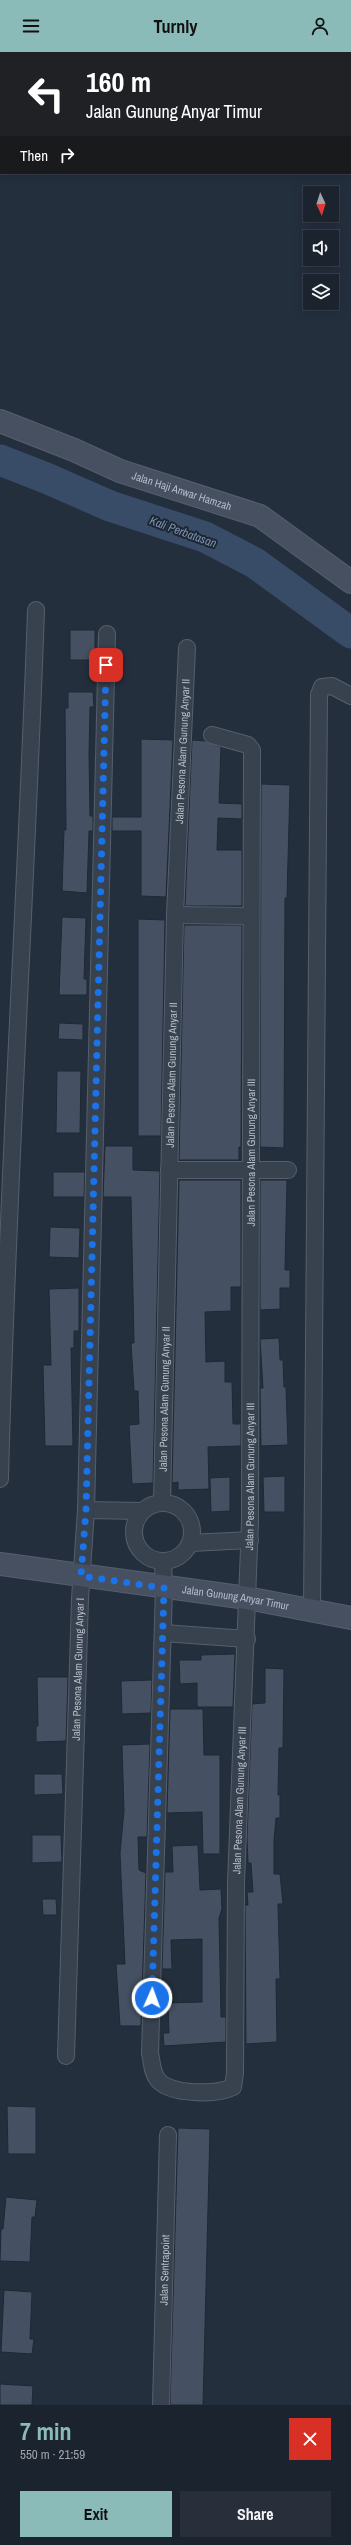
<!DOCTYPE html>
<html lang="en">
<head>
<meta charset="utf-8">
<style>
  :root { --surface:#1b232e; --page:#282f3a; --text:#f1f3f6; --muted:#a0a4aa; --line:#39404a; --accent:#8bbbb9 }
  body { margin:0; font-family:"Archivo Narrow",sans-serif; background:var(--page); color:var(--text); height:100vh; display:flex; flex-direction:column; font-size:15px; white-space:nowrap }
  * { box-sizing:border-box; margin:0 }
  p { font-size:13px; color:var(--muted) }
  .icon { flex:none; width:22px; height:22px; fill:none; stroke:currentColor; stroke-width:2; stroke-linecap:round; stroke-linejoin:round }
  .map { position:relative; height:2353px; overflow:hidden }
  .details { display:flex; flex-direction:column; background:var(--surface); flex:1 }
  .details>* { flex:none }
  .guide { position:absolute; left:0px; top:0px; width:351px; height:122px; box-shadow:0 2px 10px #0003,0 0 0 1px var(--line); background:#202124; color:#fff; overflow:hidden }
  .needle { width:26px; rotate:176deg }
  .fabs { position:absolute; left:303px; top:134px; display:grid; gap:8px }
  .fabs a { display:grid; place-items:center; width:36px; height:36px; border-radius:0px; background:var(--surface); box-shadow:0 2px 10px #0003,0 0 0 1px var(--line); font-size:20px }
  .pin { position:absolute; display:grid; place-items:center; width:34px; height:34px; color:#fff; margin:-17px; border-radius:8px; box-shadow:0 2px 6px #0006 }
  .me { position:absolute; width:44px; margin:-22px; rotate:2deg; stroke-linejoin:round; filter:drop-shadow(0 0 3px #0008) }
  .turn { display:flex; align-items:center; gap:14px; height:84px; padding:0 20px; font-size:18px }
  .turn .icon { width:52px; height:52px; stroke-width:2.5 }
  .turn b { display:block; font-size:28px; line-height:34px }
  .then { display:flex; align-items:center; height:38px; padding:0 20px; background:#0003; gap:8px; font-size:15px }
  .round { display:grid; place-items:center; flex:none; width:42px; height:42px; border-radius:0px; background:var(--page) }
  .summary { display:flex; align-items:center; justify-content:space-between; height:68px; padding:0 20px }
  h1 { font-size:24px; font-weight:800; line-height:30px; color:var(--accent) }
  .button { display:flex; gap:8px; margin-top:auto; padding:8px 20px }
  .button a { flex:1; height:46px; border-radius:0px; background:var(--accent); color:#111; font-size:16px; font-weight:800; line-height:46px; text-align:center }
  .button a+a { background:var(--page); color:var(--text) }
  header { display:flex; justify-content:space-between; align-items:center; height:52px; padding:0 20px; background:var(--accent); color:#111; font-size:18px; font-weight:800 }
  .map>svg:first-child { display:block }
</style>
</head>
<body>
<header><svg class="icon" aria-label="menu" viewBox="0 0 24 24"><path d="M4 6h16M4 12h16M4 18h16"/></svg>Turnly<svg class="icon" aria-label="person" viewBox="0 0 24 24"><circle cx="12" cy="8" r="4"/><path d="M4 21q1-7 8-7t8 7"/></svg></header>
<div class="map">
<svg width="351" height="2353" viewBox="0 0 351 2353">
  <rect width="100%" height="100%" fill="#242f3e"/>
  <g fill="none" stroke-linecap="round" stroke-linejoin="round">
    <!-- river -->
    <polyline stroke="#394c67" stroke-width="31" points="0,408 46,426 110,454 205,485 255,511 351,581"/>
  </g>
  <!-- building -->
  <g fill="#455162" stroke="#1f2835">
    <rect x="70" y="578" width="25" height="30"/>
    <polygon points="68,640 93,640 94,655 90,655 89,702 90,764 93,764 93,779 89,779 87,841 62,839 64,778 66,778 65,656 68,656"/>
    <polygon points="141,687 173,688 166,845 141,844 141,779 112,779 112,765 141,765"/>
    <polygon points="192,688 205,689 221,695 219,751 242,752 242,767 218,766 217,798 242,798 242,854 185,854"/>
    <polygon points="261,732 290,733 287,846 285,846 284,1096 260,1095"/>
    <polygon points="62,865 86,866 84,927 87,927 87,943 59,943"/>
    <polygon points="138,867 165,868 161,1084 138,1084"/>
    <polygon points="184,873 242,873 241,1095 239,1095 239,1108 179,1108"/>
    <polygon points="59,971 83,972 83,988 58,987"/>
    <polygon points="57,1019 81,1019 80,1081 56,1081"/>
    <polygon points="105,1094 133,1094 133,1118 160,1119 153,1431 132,1432 129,1373 139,1372 138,1339 134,1339 131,1291 134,1291 131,1145 103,1145"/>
    <polygon points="53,1120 85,1120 84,1145 53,1145"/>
    <polygon points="179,1128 241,1128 241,1235 231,1235 231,1259 205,1260 206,1310 225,1309 225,1330 232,1330 233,1372 241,1372 241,1394 208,1395 209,1437 178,1438 178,1430 172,1431"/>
    <polygon points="260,1128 287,1128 285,1218 290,1218 290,1236 280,1236 280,1257 260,1258"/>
    <polygon points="50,1175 80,1176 79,1206 49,1205"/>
    <polygon points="79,1236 79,1279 74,1279 74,1296 71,1296 73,1394 45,1394 43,1313 51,1313 49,1237"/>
    <polygon points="279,1286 280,1308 283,1308 284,1335 286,1335 288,1393 261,1394 260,1336 263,1336 260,1287"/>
    <polygon points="285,1424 285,1460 264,1460 263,1425"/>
    <polygon points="230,1425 230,1459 211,1460 210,1426"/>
    <polygon points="235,1602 233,1655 197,1655 197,1631 180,1632 179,1608 201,1608 201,1603"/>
    <polygon points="265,1616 284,1617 283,1696 279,1696 278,1743 280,1743 280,1766 276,1766 274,1788 274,1822 280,1822 283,1852 278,1852 280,1927 276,1927 277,1990 246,1992 245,1853 248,1853 247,1840 253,1840 251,1811 248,1811 247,1785 252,1652 265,1651"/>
    <polygon points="37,1625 68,1625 66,1689 36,1690 36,1674 38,1674"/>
    <polygon points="152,1628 151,1661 122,1662 121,1629"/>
    <polygon points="170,1657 203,1657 204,1703 220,1703 220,1802 203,1802 202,1760 167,1761"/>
    <polygon points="150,1692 147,1785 138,1785 139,1818 146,1821 141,1974 120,1974 116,1912 125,1912 120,1801 124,1759 122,1693"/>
    <polygon points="34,1722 62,1722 63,1742 34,1743"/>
    <polygon points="32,1783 61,1783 62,1810 32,1811"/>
    <polygon points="198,1793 200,1838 221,1837 222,1857 219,1866 221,1965 226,1965 226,1990 164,1994 163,1981 169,1981 168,1951 202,1950 202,1887 171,1888 172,1917 162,1917 165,1820 173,1820 172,1794"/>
    <polygon points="42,1847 56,1847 57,1863 43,1863"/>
    <polygon points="7,2054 36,2055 36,2102 8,2102"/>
    <polygon points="178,2076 210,2077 203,2353 170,2353"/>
    <polygon points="6,2145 37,2148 35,2165 32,2165 30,2210 0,2209 1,2177 3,2177"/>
    <polygon points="4,2238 32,2240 30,2287 34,2287 32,2302 1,2300"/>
    <polygon points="0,2332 33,2334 32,2353 0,2353"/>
  </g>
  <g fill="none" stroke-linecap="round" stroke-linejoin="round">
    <defs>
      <g id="street">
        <polyline points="175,863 250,864"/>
        <polyline points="169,1118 288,1118"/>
        <path d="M0,1427C7,1138 26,848 36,558"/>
        <path id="s1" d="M162,1450L175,863L187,596"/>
        <circle cx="163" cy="1480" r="29"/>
        <polyline points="86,1458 142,1459"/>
        <polyline points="190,1491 250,1488"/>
        <path id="s2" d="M163,1509L164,1536L150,2001C152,2010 152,2021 158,2028C171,2043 217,2043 233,2035L235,2021L236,1831L250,1470L252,698L248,693L212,683"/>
        <polyline points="312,1559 319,643 322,635 332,634 351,644"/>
        <polyline points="163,1581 247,1587"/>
        <path id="s3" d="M66,2004L80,1547L86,1458L107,582"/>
        <path id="s4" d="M161,2353L168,2083"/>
      </g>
      <g id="secondary">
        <path id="s5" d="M0,369L74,398L120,419L260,464L351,530"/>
        <path id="s6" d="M0,1512L247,1546L351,1566"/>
      </g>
      <g id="highway">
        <polyline points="262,0 269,1"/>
        <polyline points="350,12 351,12"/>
      </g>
    </defs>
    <!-- street casing -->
    <use href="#street" stroke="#565f6c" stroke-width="18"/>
    <!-- secondary casing -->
    <use href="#secondary" stroke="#565f6c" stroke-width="24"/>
    <!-- highway casing -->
    <use href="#highway" stroke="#434c59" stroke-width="24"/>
    <!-- street -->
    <use href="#street" stroke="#38414e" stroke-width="16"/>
    <!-- secondary -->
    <use href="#secondary" stroke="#465061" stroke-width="22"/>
    <!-- highway -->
    <use href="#highway" stroke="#746855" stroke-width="22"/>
  </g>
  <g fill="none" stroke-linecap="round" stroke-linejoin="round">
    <!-- route -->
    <polyline stroke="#1a73e8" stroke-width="7" stroke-dasharray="0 12.6" points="106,613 86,1458 81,1524 164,1536 152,1946"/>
  </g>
  <g text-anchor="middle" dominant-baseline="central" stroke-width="4" stroke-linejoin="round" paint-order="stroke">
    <!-- street labels -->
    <g font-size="11" fill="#b4bcc9" stroke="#1d2633">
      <text stroke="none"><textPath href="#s5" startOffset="195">Jalan Haji Anwar Hamzah</textPath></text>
      <text stroke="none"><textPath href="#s1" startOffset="751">Jalan Pesona Alam Gunung Anyar II</textPath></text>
      <text stroke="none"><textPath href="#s1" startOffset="427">Jalan Pesona Alam Gunung Anyar II</textPath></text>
      <text stroke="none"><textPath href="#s2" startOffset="1534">Jalan Pesona Alam Gunung Anyar III</textPath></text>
      <text stroke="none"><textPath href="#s1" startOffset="103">Jalan Pesona Alam Gunung Anyar II</textPath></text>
      <text stroke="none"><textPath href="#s2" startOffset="1210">Jalan Pesona Alam Gunung Anyar III</textPath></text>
      <text stroke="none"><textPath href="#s6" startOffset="238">Jalan Gunung Anyar Timur</textPath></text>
      <text stroke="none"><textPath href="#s3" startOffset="387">Jalan Pesona Alam Gunung Anyar I</textPath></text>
      <text stroke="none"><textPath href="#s2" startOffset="886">Jalan Pesona Alam Gunung Anyar III</textPath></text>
      <text stroke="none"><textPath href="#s4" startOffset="135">Jalan Sentrapoint</textPath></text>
    </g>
    <!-- water labels -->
    <g font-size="12" font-style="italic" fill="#7c92b1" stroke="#1d2633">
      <text transform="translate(183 480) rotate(20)">Kali Perbatasan</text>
    </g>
  </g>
</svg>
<div class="fabs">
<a><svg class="needle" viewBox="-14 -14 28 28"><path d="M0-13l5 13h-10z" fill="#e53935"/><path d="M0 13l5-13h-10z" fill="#a0a4aa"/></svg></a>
<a><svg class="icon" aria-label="sound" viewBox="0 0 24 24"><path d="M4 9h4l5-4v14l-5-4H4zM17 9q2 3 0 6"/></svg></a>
<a><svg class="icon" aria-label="layers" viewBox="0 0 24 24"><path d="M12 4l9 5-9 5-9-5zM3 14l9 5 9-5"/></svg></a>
</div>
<div class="pin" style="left:106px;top:613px;background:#d93025"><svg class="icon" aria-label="arrive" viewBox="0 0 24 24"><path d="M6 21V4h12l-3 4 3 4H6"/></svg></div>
<svg class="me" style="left:152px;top:1946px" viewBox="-20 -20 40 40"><circle r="17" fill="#1a73e8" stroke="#fff" stroke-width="3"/><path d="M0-11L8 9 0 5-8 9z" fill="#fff"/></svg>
<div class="guide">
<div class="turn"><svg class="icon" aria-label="left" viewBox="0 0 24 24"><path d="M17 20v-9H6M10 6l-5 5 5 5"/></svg><div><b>160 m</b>Jalan Gunung Anyar Timur</div></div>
<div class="then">Then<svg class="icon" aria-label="right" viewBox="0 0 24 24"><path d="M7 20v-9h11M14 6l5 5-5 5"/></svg></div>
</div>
</div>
<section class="details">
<div class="summary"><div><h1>7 min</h1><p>550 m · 21:59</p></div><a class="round" style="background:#d93025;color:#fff"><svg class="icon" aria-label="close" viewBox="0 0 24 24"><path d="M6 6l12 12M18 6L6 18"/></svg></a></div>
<div class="button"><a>Exit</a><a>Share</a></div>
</section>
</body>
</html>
